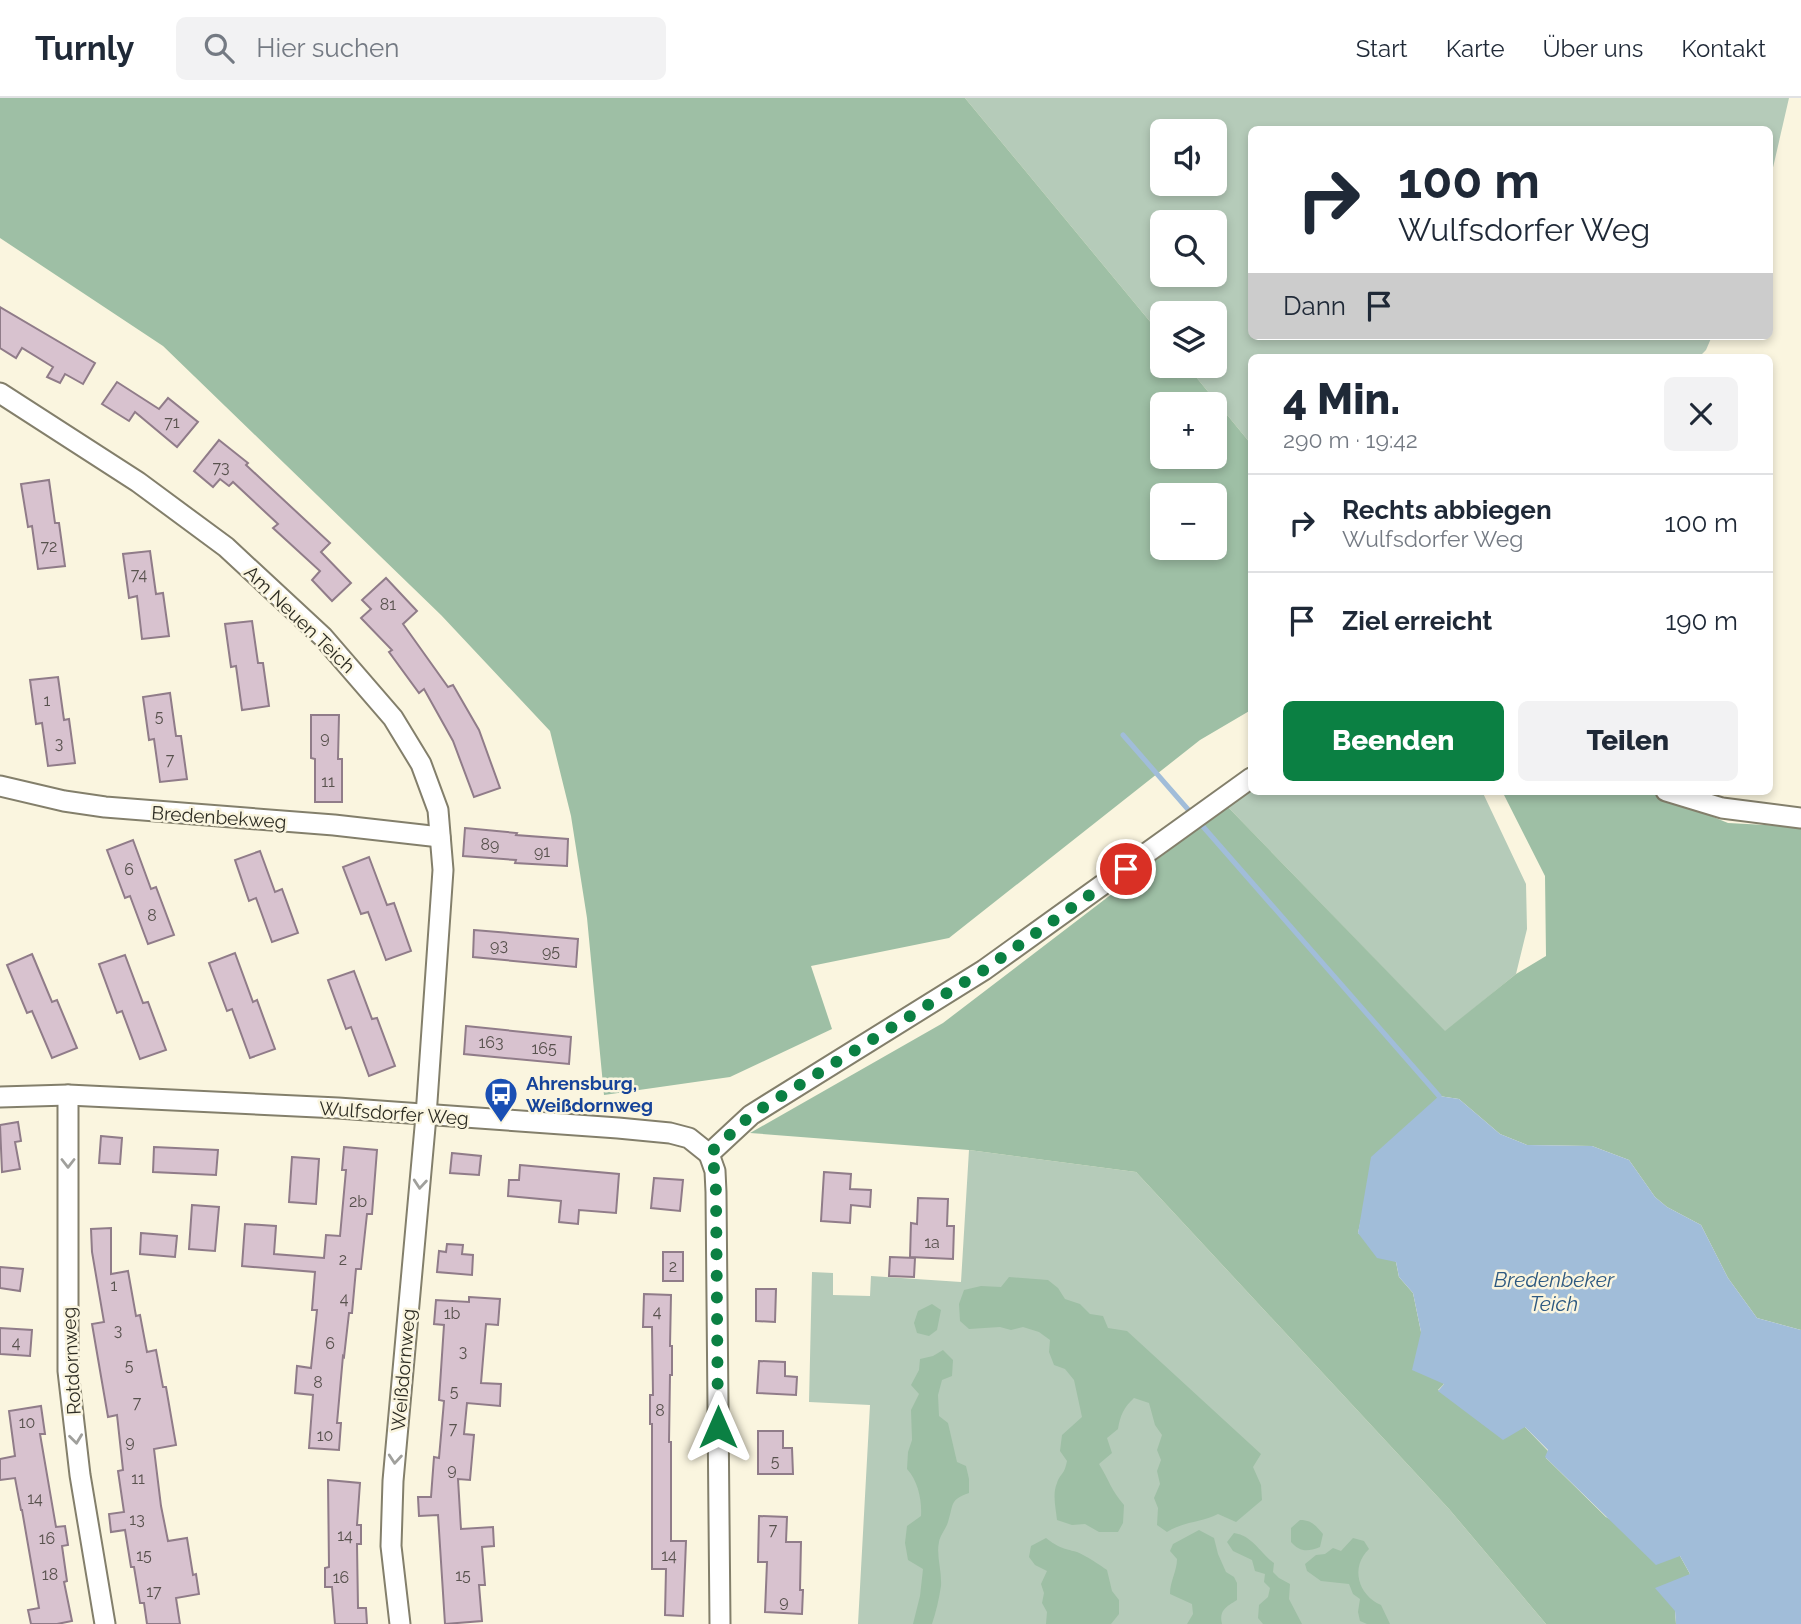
<!DOCTYPE html>
<html lang="de">
<head>
<meta charset="utf-8">
<style>
  :root { --surface:#fff; --page:#f2f2f3; --text:#1f2937; --muted:#747a83; --line:#e0e1e3; --accent:#0b8043 }
  body { margin:0; font-family:Raleway,sans-serif; background:var(--page); color:var(--text); height:100vh; display:flex; flex-direction:column; font-size:26px; white-space:nowrap }
  * { box-sizing:border-box; margin:0 }
  p { font-size:23px; color:var(--muted) }
  .icon { flex:none; width:38px; height:38px; fill:none; stroke:currentColor; stroke-width:2; stroke-linecap:round; stroke-linejoin:round }
  .map { position:relative; flex:1; overflow:hidden }
  .panel { position:absolute; left:1248px; top:256px; width:525px; height:441px; display:flex; flex-direction:column; background:var(--surface); border-radius:10px; box-shadow:0 4px 10px #0003 }
  .panel>* { flex:none }
  .top-card { position:absolute; left:1248px; top:28px; width:525px; height:214px; border-radius:10px; box-shadow:0 4px 10px #0003; background:#fff; color:var(--text); overflow:hidden }
  .controls { position:absolute; left:1150px; top:21px; display:grid; gap:14px }
  .controls a { display:grid; place-items:center; width:77px; height:77px; border-radius:10px; background:var(--surface); box-shadow:0 4px 10px #0003; font-size:35px }
  .pin { position:absolute; display:grid; place-items:center; width:60px; height:60px; color:#fff; margin:-30px; border:4px solid #fff; border-radius:50%; box-shadow:0 2px 7px #0007 }
  .me { position:absolute; width:77px; margin:-38px; rotate:0deg; stroke-linejoin:round; filter:drop-shadow(0 0 5px #0008) }
  .turn { display:flex; align-items:center; gap:24px; height:147px; padding:0 35px; font-size:32px }
  .turn .icon { width:91px; height:91px; stroke-width:2.5 }
  .turn b { display:block; font-size:49px; line-height:60px }
  .then { display:flex; align-items:center; height:66px; padding:0 35px; background:#0003; gap:14px; font-size:26px }
  .round { display:grid; place-items:center; flex:none; width:74px; height:74px; border-radius:10px; background:var(--page) }
  .summary { display:flex; align-items:center; justify-content:space-between; height:119px; padding:0 35px }
  h1 { font-size:42px; font-weight:800; line-height:52px }
  .primary-button { display:flex; gap:14px; margin-top:auto; padding:14px 35px }
  .primary-button a { flex:1; height:80px; border-radius:10px; background:var(--accent); color:#fff; font-size:28px; font-weight:800; line-height:80px; text-align:center }
  .primary-button a+a { background:var(--page); color:var(--text) }
  ul { padding:0; list-style:none }
  li { display:flex; align-items:center; gap:21px; height:98px; padding:0 35px; border-top:2px solid var(--line) }
  li div { flex:1 }
  li b { display:block; font-size:26px }
  li em { font-style:normal }
  header { display:flex; align-items:center; gap:42px; box-sizing:border-box; height:98px; padding:0 35px; background:var(--surface); border-bottom:2px solid var(--line) }
  header strong { font-size:33px }
  nav { display:flex; gap:38px; margin-inline-start:auto; font-size:24px }
  .search { width:490px; height:63px; background:var(--page); display:flex; align-items:center; gap:18px; box-sizing:border-box; padding:0 24px; border-radius:10px; color:var(--muted); font-size:26px }
  .map>svg:first-child { display:block }
</style>
</head>
<body>
<header>
<strong>Turnly</strong>
<div class="search"><svg class="icon" aria-label="search" viewBox="0 0 24 24"><circle cx="10" cy="10" r="6"/><path d="M15 15l6 6"/></svg>Hier suchen</div>
<nav><a>Start</a><a>Karte</a><a>Über uns</a><a>Kontakt</a></nav>
</header>
<div class="map">
<svg width="1801" height="1526" viewBox="0 0 1801 1526">
  <rect width="100%" height="100%" fill="#faf5df"/>
  <!-- green -->
  <g fill="#b5cbb9" fill-rule="evenodd">
    <path d="M965,0H1789L1769,87V32H1251V238H1712L1706,252L1699,259H1251V346L1187,268H1214V215H1162V238ZM1162,33H1214V86H1162ZM1162,124H1214V177H1162Z"/>
    <polygon points="1251,689 1251,693 1482,693 1526,786 1527,831 1516,876 1445,934 1227,708"/>
    <polygon points="969,1052 1136,1074 1449,1411 1546,1526 858,1526 870,1307 809,1304 812,1174 833,1175 833,1197 870,1198 871,1178 961,1184"/>
  </g>
  <!-- forest -->
  <g fill="#9ebfa5" fill-rule="evenodd">
    <path d="M0,0H965L1162,238V268H1187L1251,346V612L1200,642L949,840L811,868L832,931L730,979L604,997L587,820L571,718L550,633L441,517L163,248L0,140ZM1214,306V359H1162V306ZM1214,397V450H1162V397Z"/>
    <polygon points="1502,693 1650,693 1728,725 1801,729 1801,1232 1757,1220 1728,1180 1701,1127 1667,1109 1655,1099 1629,1062 1592,1048 1527,1047 1500,1036 1459,1001 1439,998 1366,1099 1358,1135 1396,1164 1399,1179 1413,1195 1421,1234 1444,1286 1438,1292 1524,1328 1548,1353 1546,1360 1606,1419 1680,1458 1690,1476 1675,1513 1676,1526 1546,1526 1449,1411 1136,1074 969,1052 750,1035 943,925 1227,708 1445,933 1516,876 1546,858 1545,778"/>
    <path d="M1009,1179L1048,1182L1058,1190L1065,1201L1080,1206L1090,1216L1103,1218L1108,1230L1127,1233L1261,1356L1253,1369L1261,1387L1262,1402L1236,1424L1218,1416C1201,1425 1184,1423 1167,1434L1157,1427L1158,1410L1154,1400L1160,1386L1157,1373L1161,1362L1157,1352L1162,1337L1155,1327L1149,1305L1134,1300C1124,1309 1120,1318 1118,1331L1107,1340L1112,1355L1099,1366C1109,1382 1111,1392 1124,1407L1123,1425L1118,1434H1099L1085,1426L1072,1427L1057,1422C1056,1411 1052,1396 1057,1385C1061,1374 1064,1378 1067,1363L1060,1353L1062,1337L1082,1319L1074,1282L1065,1271L1054,1267L1049,1254L1050,1242L1039,1234L1023,1229L1011,1232L1000,1229L969,1231L960,1223L959,1206L964,1192L981,1188L1001,1189Z"/>
    <polygon points="932,1206 941,1212 937,1232 929,1238 917,1235 914,1225 918,1213"/>
    <path d="M943,1252L953,1262L952,1278L942,1282L938,1297L939,1318L948,1325L957,1364L966,1368L969,1381V1395C949,1402 954,1406 948,1424C946,1431 940,1437 939,1444C936,1457 942,1473 941,1488C939,1501 936,1514 932,1526H913L920,1498L923,1471L908,1462L905,1445L907,1428L921,1418C922,1402 918,1383 907,1371L908,1354L912,1342L911,1312L919,1296L911,1287L919,1272L920,1261L933,1258Z"/>
    <path d="M1300,1422C1312,1422 1316,1428 1323,1436L1320,1449C1307,1454 1300,1454 1291,1444V1430Z"/>
    <path d="M1199,1432L1214,1440L1218,1456L1226,1474L1234,1479L1237,1485V1502C1226,1509 1219,1512 1222,1526H1187L1193,1516L1192,1506L1170,1496C1170,1483 1177,1473 1177,1461L1170,1453L1173,1446Z"/>
    <path d="M1234,1435C1253,1438 1259,1454 1274,1465L1273,1474L1279,1480L1290,1486L1289,1501L1302,1526H1263L1258,1520L1259,1507L1268,1499L1270,1490L1264,1484L1265,1476L1255,1473L1252,1462L1233,1453L1227,1444Z"/>
    <path d="M1046,1440C1059,1450 1062,1450 1077,1454C1085,1457 1100,1467 1107,1472L1112,1493L1119,1502V1516L1111,1526H1046L1047,1514L1042,1505L1044,1495L1041,1486L1047,1473L1035,1467L1029,1459L1031,1448Z"/>
    <path d="M1353,1440L1364,1443L1369,1451C1350,1469 1358,1497 1381,1507L1390,1526H1367L1360,1523L1358,1514L1360,1501L1353,1496L1349,1486L1321,1483L1307,1473L1305,1466L1316,1457L1325,1456L1333,1450L1341,1453Z"/>
  </g>
  <!-- water -->
  <polygon fill="#a1bdd9" points="1439,998 1459,1001 1500,1036 1527,1047 1592,1048 1629,1062 1655,1099 1667,1109 1701,1127 1728,1180 1757,1220 1801,1232 1801,1526 1676,1526 1675,1513 1655,1490 1690,1476 1680,1458 1656,1467 1545,1359 1548,1352 1525,1329 1503,1342 1438,1293 1444,1286 1412,1272 1421,1234 1413,1195 1399,1179 1396,1164 1377,1160 1358,1135 1371,1059"/>
  <g fill="none" stroke-linecap="round" stroke-linejoin="round">
    <!-- stream -->
    <g stroke="#a1bdd9" stroke-width="5">
      <polyline points="1123,637 1192,716"/>
      <polyline points="1199,724 1439,998"/>
    </g>
  </g>
  <!-- building -->
  <g fill="#d8c2cf" stroke="#907c89" stroke-width="2">
    <polygon points="0,209 95,265 83,286 65,276 60,285 47,279 53,269 22,250 16,260 0,250"/>
    <polygon points="117,284 159,311 168,300 198,324 177,349 135,314 129,323 102,306"/>
    <polygon points="219,342 248,365 246,367 330,445 321,454 351,485 332,503 312,482 320,473 273,430 278,426 233,384 229,388 220,381 213,389 194,373"/>
    <polygon points="49,382 55,425 59,425 65,468 38,471 32,428 28,429 21,386"/>
    <polygon points="150,453 156,496 163,495 169,538 142,541 137,498 129,500 123,456"/>
    <polygon points="386,480 417,513 403,526 448,589 453,587 479,632 500,690 474,699 453,643 424,591 419,595 389,554 392,552 361,520 371,511 362,502"/>
    <polygon points="252,523 258,565 263,565 269,608 242,612 236,568 231,569 225,526"/>
    <polygon points="58,579 64,622 69,621 75,665 48,668 42,625 36,626 30,582"/>
    <polygon points="170,595 176,638 181,638 187,681 160,684 154,641 149,642 143,599"/>
    <polygon points="311,617 339,617 338,661 342,661 342,704 315,704 315,661 311,660"/>
    <polygon points="465,730 517,735 516,737 568,741 567,768 515,765 516,762 463,758"/>
    <polygon points="133,742 151,791 156,789 174,837 148,846 130,798 125,800 107,752"/>
    <polygon points="260,753 275,794 282,791 298,835 272,844 256,800 249,803 235,762"/>
    <polygon points="369,759 387,807 394,805 411,853 386,862 368,814 361,816 343,769"/>
    <polygon points="474,832 578,841 576,869 473,859"/>
    <polygon points="235,855 253,904 257,902 275,951 250,960 232,911 227,913 209,865"/>
    <polygon points="32,856 52,904 57,902 77,950 52,960 32,913 27,915 7,867"/>
    <polygon points="125,857 143,905 148,904 166,952 140,961 122,913 117,915 99,866"/>
    <polygon points="354,873 372,921 377,920 395,968 369,978 351,929 346,931 328,882"/>
    <polygon points="466,928 571,939 569,966 464,956"/>
    <polygon points="18,1024 21,1043 15,1044 20,1071 2,1074 0,1027"/>
    <polygon points="101,1038 122,1040 120,1066 99,1065"/>
    <polygon points="154,1049 218,1052 216,1077 153,1074"/>
    <polygon points="344,1049 377,1052 372,1116 367,1116 361,1171 356,1171 352,1215 349,1215 344,1259 343,1258 337,1325 341,1325 339,1352 309,1350 313,1297 295,1295 297,1268 311,1270 317,1212 312,1212 315,1174 242,1168 245,1126 276,1128 274,1156 324,1160 326,1137 340,1138 346,1072 342,1072"/>
    <polygon points="452,1055 481,1058 479,1077 450,1075"/>
    <polygon points="292,1059 319,1061 316,1106 289,1104"/>
    <polygon points="520,1067 619,1076 616,1115 579,1112 578,1126 559,1124 561,1103 508,1098 509,1082 519,1082"/>
    <polygon points="824,1074 851,1076 850,1091 871,1092 870,1109 851,1107 850,1125 821,1123"/>
    <polygon points="654,1080 683,1082 680,1113 651,1110"/>
    <polygon points="918,1100 948,1101 947,1128 954,1128 953,1161 910,1159 911,1125 917,1126"/>
    <polygon points="192,1107 219,1109 215,1153 189,1151"/>
    <polygon points="111,1130 111,1176 128,1173 136,1218 140,1217 147,1254 156,1252 163,1289 166,1289 176,1347 154,1351 161,1408 168,1443 187,1440 193,1477 196,1476 199,1496 176,1500 180,1526 147,1526 144,1505 140,1505 134,1469 131,1469 125,1432 111,1434 109,1416 124,1414 118,1373 123,1372 117,1317 108,1319 92,1226 104,1224 92,1154 91,1131"/>
    <polygon points="141,1135 177,1138 175,1159 140,1156"/>
    <polygon points="447,1146 463,1147 462,1156 473,1157 472,1177 437,1174 439,1153 446,1154"/>
    <rect x="663" y="1154" width="20" height="29"/>
    <polygon points="890,1159 915,1160 914,1179 889,1178"/>
    <polygon points="0,1169 23,1171 20,1193 0,1190"/>
    <polygon points="756,1191 776,1191 775,1224 756,1223"/>
    <polygon points="644,1196 671,1197 670,1248 672,1248 672,1277 670,1277 669,1344 671,1344 671,1443 686,1443 683,1518 665,1517 666,1471 652,1471 652,1326 650,1326 650,1297 653,1297 652,1229 643,1229"/>
    <polygon points="469,1199 500,1201 498,1227 486,1226 481,1285 501,1286 500,1308 467,1305 464,1336 474,1337 470,1382 458,1381 461,1431 493,1429 494,1448 482,1449 485,1487 479,1487 482,1523 445,1526 438,1417 419,1418 418,1399 431,1399 434,1359 439,1360 444,1303 439,1302 444,1227 434,1226 436,1202 469,1204"/>
    <polygon points="0,1230 32,1232 30,1258 0,1256"/>
    <polygon points="759,1263 785,1264 785,1278 797,1279 796,1297 757,1295"/>
    <polygon points="41,1308 45,1336 40,1336 56,1429 65,1428 68,1447 62,1448 67,1483 64,1484 72,1523 57,1526 31,1526 28,1512 39,1510 22,1412 21,1412 15,1380 0,1382 0,1361 15,1358 9,1313"/>
    <polygon points="758,1333 783,1333 783,1350 792,1350 793,1376 758,1376"/>
    <polygon points="328,1382 360,1385 357,1427 361,1427 361,1446 357,1446 358,1510 366,1510 367,1526 335,1526 332,1489 325,1489 325,1470 329,1469"/>
    <polygon points="759,1418 787,1419 786,1444 801,1444 800,1492 803,1492 802,1516 765,1514 767,1464 758,1464"/>
  </g>
  <g fill="none" stroke-linecap="round" stroke-linejoin="round">
    <defs>
      <g id="minor">
        <polyline points="0,295 138,384 226,449 323,539 393,620 421,666 438,712 443,772 426,1018 393,1383 391,1448 400,1526"/>
        <polyline points="0,688 64,703 105,709 334,727 440,739"/>
        <polyline points="1666,693 1722,710 1801,720"/>
        <polyline points="68,997 68,1273 80,1377 105,1526"/>
        <polyline points="0,999 68,997 338,1010 618,1030 670,1035 689,1040 709,1056"/>
        <polyline points="709,1056 751,1017 984,872 1251,680"/>
        <polyline points="709,1056 715,1073 716,1094 720,1526"/>
      </g>
    </defs>
    <!-- minor casing -->
    <use href="#minor" stroke="#837f6b" stroke-width="23"/>
    <!-- minor -->
    <use href="#minor" stroke="#fff" stroke-width="19"/>
  </g>
  <!-- one-way arrows -->
  <defs><path id="oneway-chevron" d="M-2-3.5L2.5 0L-2 3.5" fill="none" stroke-width="1.6" stroke-linecap="round" stroke-linejoin="round" transform="scale(1.75)"/></defs>
  <g stroke="#a0a09c">
    <use href="#oneway-chevron" transform="translate(68 1065) rotate(90)"/>
    <use href="#oneway-chevron" transform="translate(420 1086) rotate(95)"/>
    <use href="#oneway-chevron" transform="translate(76 1341) rotate(83)"/>
    <use href="#oneway-chevron" transform="translate(395 1361) rotate(95)"/>
  </g>
  <g fill="none" stroke-linecap="round" stroke-linejoin="round">
    <!-- route -->
    <polyline stroke="#0b8043" stroke-width="12" stroke-dasharray="0 21.6" points="718,1329 716,1094 715,1073 709,1056 751,1017 984,872 1126,771"/>
  </g>
  <!-- icons -->
  <defs>
    <symbol id="bus-pin" viewBox="-11 -11 22 30"><path d="M0 17L-7.5 6A9.5 9.5 0 1 1 7.5 6Z" fill="#1a4fb4" stroke="#faf5df"/><path d="M-5-6H5V4H4V6H2V4H-2V6H-4V4H-5ZM-3.5-4V0h7V-4ZM-3.5 1.2v1.5H-2V1.2ZM2 1.2v1.5H3.5V1.2Z" fill="#fff"/></symbol>
  </defs>
  <g fill-rule="evenodd">
    <use href="#bus-pin" x="482" y="977" width="38" height="52"/>
  </g>
  <g text-anchor="middle" dominant-baseline="central" stroke-width="5" stroke-linejoin="round" paint-order="stroke">
    <!-- number labels -->
    <g font-size="16" fill="#58524e">
      <text x="172" y="324">71</text>
      <text x="221" y="369">73</text>
      <text x="49" y="448">72</text>
      <text x="139" y="476">74</text>
      <text x="388" y="506">81</text>
      <text x="47" y="602">1</text>
      <text x="159" y="618">5</text>
      <text x="325" y="639">9</text>
      <text x="59" y="645">3</text>
      <text x="170" y="661">7</text>
      <text x="328" y="683">11</text>
      <text x="490" y="746">89</text>
      <text x="542" y="753">91</text>
      <text x="129" y="771">6</text>
      <text x="152" y="817">8</text>
      <text x="499" y="847">93</text>
      <text x="551" y="853">95</text>
      <text x="491" y="944">163</text>
      <text x="544" y="950">165</text>
      <text x="358" y="1103">2b</text>
      <text x="932" y="1144">1a</text>
      <text x="343" y="1161">2</text>
      <text x="673" y="1168">2</text>
      <text x="114" y="1187">1</text>
      <text x="344" y="1200">4</text>
      <text x="657" y="1213">4</text>
      <text x="452" y="1215">1b</text>
      <text x="118" y="1232">3</text>
      <text x="16" y="1244">4</text>
      <text x="330" y="1245">6</text>
      <text x="463" y="1253">3</text>
      <text x="129" y="1267">5</text>
      <text x="318" y="1284">8</text>
      <text x="454" y="1293">5</text>
      <text x="137" y="1304">7</text>
      <text x="660" y="1312">8</text>
      <text x="27" y="1324">10</text>
      <text x="453" y="1330">7</text>
      <text x="325" y="1337">10</text>
      <text x="130" y="1343">9</text>
      <text x="775" y="1363">5</text>
      <text x="452" y="1371">9</text>
      <text x="138" y="1380">11</text>
      <text x="35" y="1400">14</text>
      <text x="137" y="1421">13</text>
      <text x="773" y="1431">7</text>
      <text x="345" y="1437">14</text>
      <text x="47" y="1440">16</text>
      <text x="144" y="1457">15</text>
      <text x="669" y="1457">14</text>
      <text x="50" y="1476">18</text>
      <text x="463" y="1477">15</text>
      <text x="341" y="1479">16</text>
      <text x="154" y="1493">17</text>
      <text x="784" y="1503">9</text>
    </g>
    <!-- street labels -->
    <g font-size="19" fill="#2d2c23" stroke="#faf5df">
      <text transform="translate(300 521) rotate(44)">Am Neuen Teich</text>
      <text transform="translate(219 719) rotate(4)">Bredenbekweg</text>
      <text transform="translate(394 1015) rotate(4)">Wulfsdorfer Weg</text>
      <text transform="translate(71 1263) rotate(-93)">Rotdornweg</text>
      <text transform="translate(403 1272) rotate(-85)">Weißdornweg</text>
    </g>
    <!-- transit labels -->
    <g font-size="19" font-weight="bold" fill="#164399" stroke="#faf5df" text-anchor="start">
      <text x="526" y="985">Ahrensburg,<tspan x="526" dy="22">Weißdornweg</tspan></text>
    </g>
    <!-- water labels -->
    <g font-size="21" font-style="italic" fill="#2d5980" stroke="#faf5df">
      <text x="1554" y="1181">Bredenbeker<tspan x="1554" dy="24">Teich</tspan></text>
    </g>
  </g>
</svg>
<div class="controls">
<a><svg class="icon" aria-label="sound" viewBox="0 0 24 24"><path d="M4 9h4l5-4v14l-5-4H4zM17 9q2 3 0 6"/></svg></a>
<a><svg class="icon" aria-label="search" viewBox="0 0 24 24"><circle cx="10" cy="10" r="6"/><path d="M15 15l6 6"/></svg></a>
<a><svg class="icon" aria-label="layers" viewBox="0 0 24 24"><path d="M12 4l9 5-9 5-9-5zM3 14l9 5 9-5"/></svg></a>
<a>+</a>
<a>−</a>
</div>
<div class="pin" style="left:1126px;top:771px;background:#d93025"><svg class="icon" aria-label="arrive" viewBox="0 0 24 24"><path d="M6 21V4h12l-3 4 3 4H6"/></svg></div>
<svg class="me" style="left:718px;top:1329px" viewBox="-20 -20 40 40"><path d="M0-17L14 15 0 8-14 15z" fill="#0b8043" stroke="#fff" stroke-width="4"/></svg>
<div class="top-card">
<div class="turn"><svg class="icon" aria-label="right" viewBox="0 0 24 24"><path d="M7 20v-9h11M14 6l5 5-5 5"/></svg><div><b>100 m</b>Wulfsdorfer Weg</div></div>
<div class="then">Dann<svg class="icon" aria-label="arrive" viewBox="0 0 24 24"><path d="M6 21V4h12l-3 4 3 4H6"/></svg></div>
</div>
<section class="panel">
<div class="summary"><div><h1>4 Min.</h1><p>290 m · 19:42</p></div><a class="round"><svg class="icon" aria-label="close" viewBox="0 0 24 24"><path d="M6 6l12 12M18 6L6 18"/></svg></a></div>
<ul>
<li><svg class="icon" aria-label="right" viewBox="0 0 24 24"><path d="M7 20v-9h11M14 6l5 5-5 5"/></svg><div><b>Rechts abbiegen</b><p>Wulfsdorfer Weg</p></div><em>100 m</em></li>
<li><svg class="icon" aria-label="arrive" viewBox="0 0 24 24"><path d="M6 21V4h12l-3 4 3 4H6"/></svg><div><b>Ziel erreicht</b></div><em>190 m</em></li>
</ul>
<div class="primary-button"><a>Beenden</a><a>Teilen</a></div>
</section>
</div>
</body>
</html>
